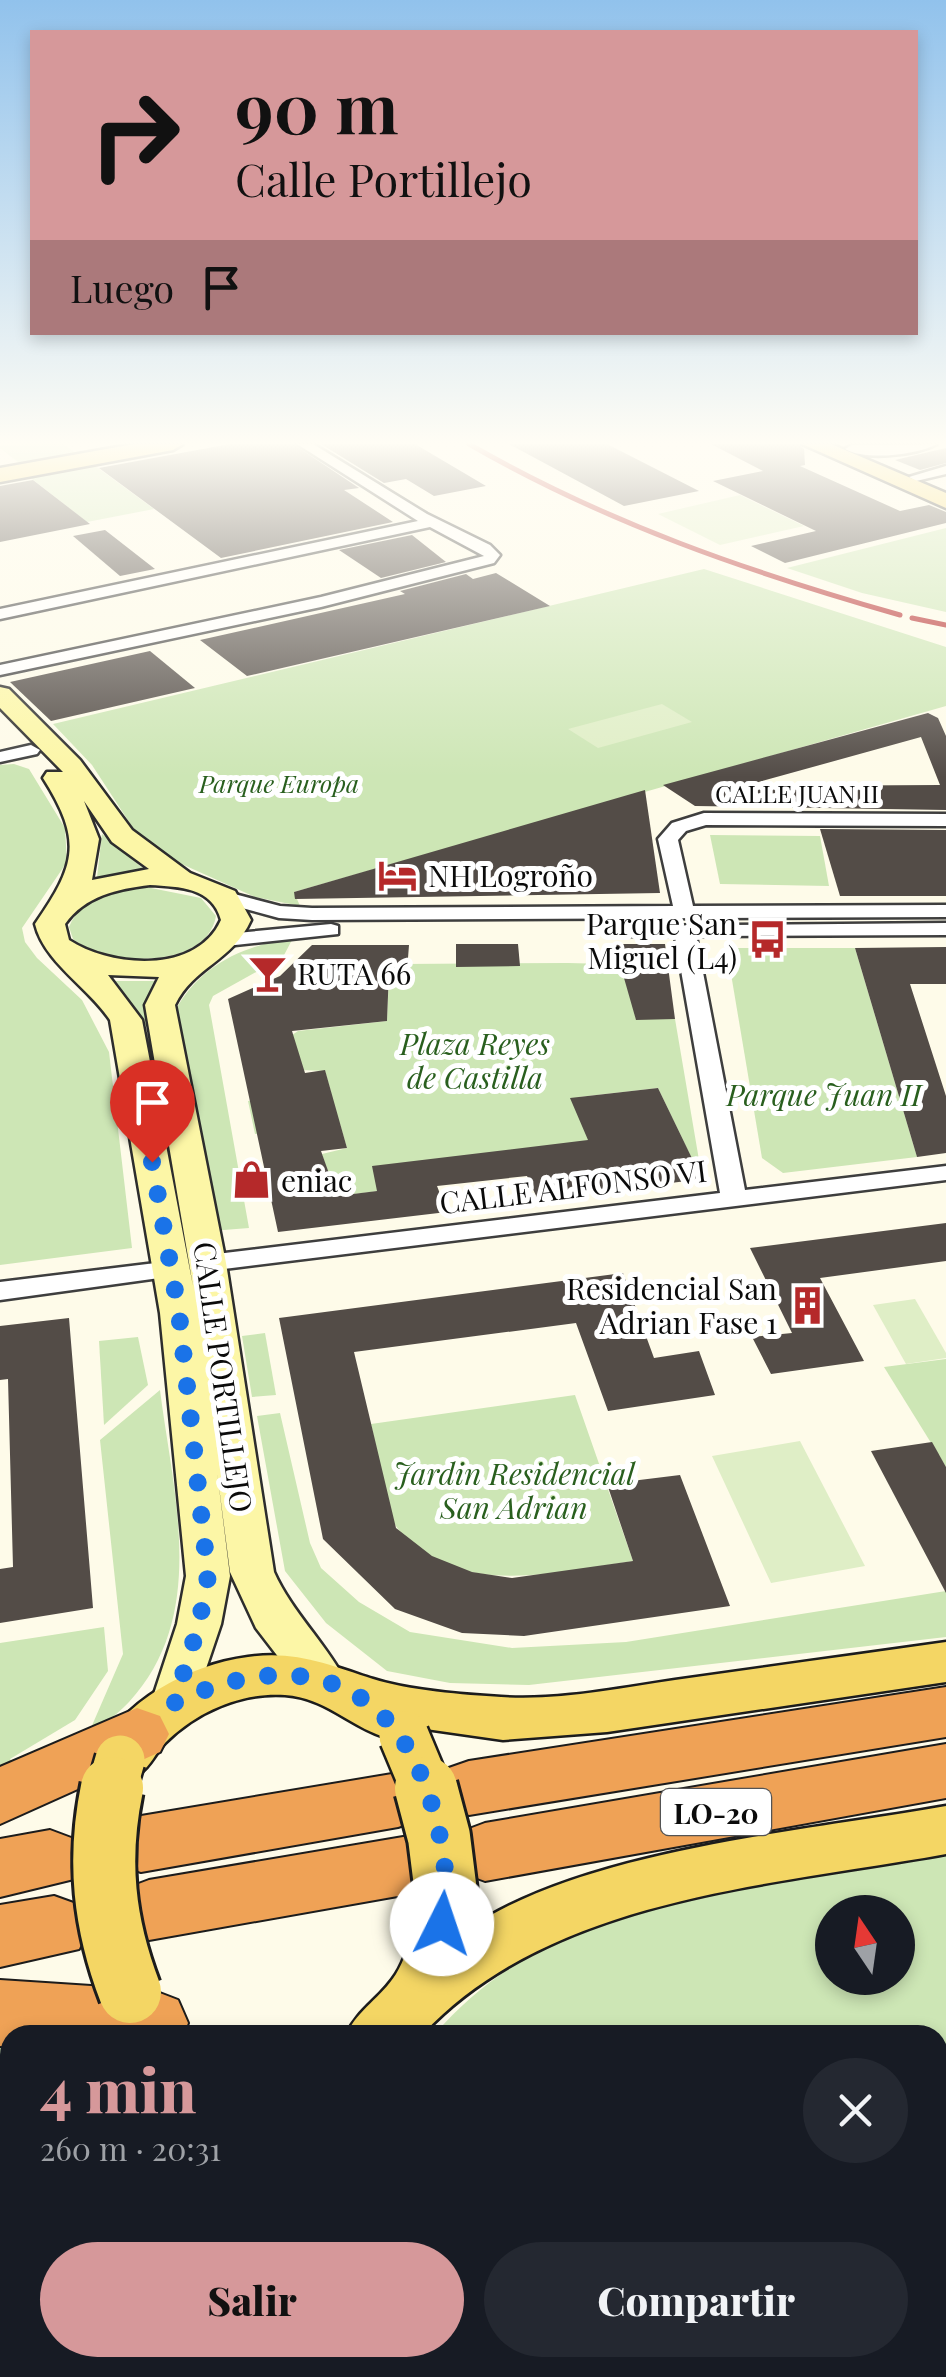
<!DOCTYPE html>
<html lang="es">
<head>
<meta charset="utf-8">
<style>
  :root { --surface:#171b24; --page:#242831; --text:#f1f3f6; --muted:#9ea1a6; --accent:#d6989a }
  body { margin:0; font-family:"Playfair Display",serif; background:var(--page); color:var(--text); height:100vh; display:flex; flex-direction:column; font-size:38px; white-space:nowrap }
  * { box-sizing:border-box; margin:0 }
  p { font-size:32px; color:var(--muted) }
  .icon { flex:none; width:55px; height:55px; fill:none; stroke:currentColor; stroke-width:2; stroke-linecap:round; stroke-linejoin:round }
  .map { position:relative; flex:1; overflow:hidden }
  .drawer { position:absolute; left:0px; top:2025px; width:948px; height:352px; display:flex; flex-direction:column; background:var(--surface); border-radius:30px 30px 0 0; box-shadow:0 5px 15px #0003 }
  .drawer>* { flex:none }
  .banner { position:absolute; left:30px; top:30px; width:888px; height:305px; border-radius:0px; box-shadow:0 5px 15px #0003; background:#d6989a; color:#111; overflow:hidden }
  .needle { width:65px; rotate:347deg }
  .controls { position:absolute; left:815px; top:1895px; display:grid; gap:20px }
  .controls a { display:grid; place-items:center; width:100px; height:100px; border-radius:50%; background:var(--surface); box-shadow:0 5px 15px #0003; font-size:50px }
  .pin { position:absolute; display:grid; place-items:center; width:85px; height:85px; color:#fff; margin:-102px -42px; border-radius:50% 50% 50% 0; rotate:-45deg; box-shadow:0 0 10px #0007 }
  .pin .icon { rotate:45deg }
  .me { position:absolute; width:110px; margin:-55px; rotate:4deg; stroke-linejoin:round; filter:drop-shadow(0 0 8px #0008) }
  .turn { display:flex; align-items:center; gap:35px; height:210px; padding:0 40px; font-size:45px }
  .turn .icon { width:130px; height:130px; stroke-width:2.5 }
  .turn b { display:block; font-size:70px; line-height:85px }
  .then { display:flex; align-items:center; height:95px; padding:0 40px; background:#0003; gap:20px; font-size:38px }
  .round { display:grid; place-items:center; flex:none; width:105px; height:105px; border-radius:52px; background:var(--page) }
  .overview { display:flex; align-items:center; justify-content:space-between; height:170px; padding:0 40px }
  h1 { font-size:60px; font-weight:800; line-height:75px; color:var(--accent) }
  .cta { display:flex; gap:20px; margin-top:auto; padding:20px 40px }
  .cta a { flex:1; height:115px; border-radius:60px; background:var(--accent); color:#111; font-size:40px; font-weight:800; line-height:115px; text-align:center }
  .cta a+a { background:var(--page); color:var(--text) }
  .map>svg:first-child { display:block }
</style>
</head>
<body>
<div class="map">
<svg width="946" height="2377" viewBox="0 0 946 2377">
  <rect width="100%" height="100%" fill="#fefbe9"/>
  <!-- green -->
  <g fill="#cde6b5" fill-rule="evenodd">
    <polygon points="64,444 79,456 23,466 0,448 0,445"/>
    <polygon points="87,460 154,509 87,522 22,471"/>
    <polygon points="946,528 946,612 862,593 787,568"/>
    <polygon points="704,569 946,647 946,706 294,892 300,906 255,897 146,848 92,765 53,724"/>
    <polygon points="14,764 29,769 65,828 67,862 22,928 25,942 37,958 82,1000 109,1052 132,1248 0,1265 0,765"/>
    <polygon points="102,834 145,870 97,877"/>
    <polygon points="710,835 820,836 829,886 720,884"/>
    <path d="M146,887L201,898L216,916C207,970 106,967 73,939L69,927C81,896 116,890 146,887Z"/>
    <path d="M293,938L283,957L213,996L209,1005L249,1228L211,1231L175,1011C200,965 242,946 293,938Z"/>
    <polygon points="738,948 855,948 917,1157 783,1173 762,1158 728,956"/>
    <polygon points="568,963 608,964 624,971 636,1019 675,1019 699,1160 693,1161 658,1088 579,1097 640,1148 371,1192 336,1196 322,1154 347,1148 340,1124 255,1134 248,1101 331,1092 325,1071 301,1070 292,1035 298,1031 387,1021 389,975 406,971 402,964"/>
    <polygon points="111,981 157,981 144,1037"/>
    <polygon points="265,1333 276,1395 252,1397 242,1336"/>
    <polygon points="138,1337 148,1385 104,1425 99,1341"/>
    <polygon points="946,1359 946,1467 884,1367"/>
    <path d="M160,1390C173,1494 209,1615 129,1702C117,1715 100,1726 87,1737L123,1654L100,1440Z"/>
    <path d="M575,1395L633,1561C558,1572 455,1600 398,1529C385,1513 377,1448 371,1424Z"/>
    <polygon points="280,1413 310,1543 321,1568 359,1602 410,1632 512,1648 626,1642 946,1591 946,1637 529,1685 450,1683 387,1671 326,1623 285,1571 257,1416"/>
    <polygon points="104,1627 108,1671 75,1720 10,1759 25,1776 0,1784 0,1643"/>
    <path d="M946,1846V2098L938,2107V2035H434C559,1889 769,1880 946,1846ZM832,1912H898V1978H832Z"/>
    <polygon points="0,2027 10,2035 10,2368 295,2368 296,2377 0,2377"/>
    <polygon points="421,2368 854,2368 855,2377 423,2377"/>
  </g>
  <!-- pitch -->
  <g fill="#dfeec6">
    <polygon points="740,495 804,526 720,545 658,514"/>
    <polygon points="662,704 692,722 598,748 568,729"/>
    <polygon points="915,1299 946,1353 946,1358 906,1364 873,1305"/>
    <polygon points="800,1441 865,1566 771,1583 712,1456"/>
  </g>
  <!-- building -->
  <g fill="#534c47" fill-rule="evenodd">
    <polygon points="230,444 293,444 359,488 344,490 393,522 221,558 99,468"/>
    <polygon points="321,444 415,444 486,486 434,496 406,479 384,483"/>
    <polygon points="509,444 607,444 699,491 624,506"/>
    <polygon points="711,444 798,444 804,449 805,465 800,466 900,511 929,505 946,512 946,523 785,563 751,546 816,531 713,481 763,471"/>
    <polygon points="946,448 946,463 920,470 895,460"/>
    <polygon points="33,480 90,524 0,542 0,486"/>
    <polygon points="105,530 155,569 120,576 73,536"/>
    <polygon points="412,535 446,562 381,578 339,550"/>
    <polygon points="496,573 550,606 247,676 200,640 405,594 400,591 466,574 473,579"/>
    <polygon points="150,651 195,688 51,721 10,682"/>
    <path d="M928,713L938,718L946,736V810L695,806L663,785ZM921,737L940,785L756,786L755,783Z"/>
    <polygon points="645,790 660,893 295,899 294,892"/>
    <polygon points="820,829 946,830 946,896 840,896"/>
    <polygon points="456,944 518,944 520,966 456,967"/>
    <polygon points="612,944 665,944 675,1019 636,1020 622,971 617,970"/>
    <polygon points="312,945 409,945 407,971 389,971 387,1021 292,1031 305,1073 325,1070 347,1148 321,1151 337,1196 377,1191 372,1166 588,1140 570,1098 658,1088 702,1179 538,1200 527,1176 437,1186 447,1212 278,1232 228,999 280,976"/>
    <polygon points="946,947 946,984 910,984 946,1096 946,1153 917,1157 855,948"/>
    <polygon points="946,1223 946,1261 820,1278 864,1361 771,1374 752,1337 792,1333 750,1248"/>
    <polygon points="623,1273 654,1358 699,1351 715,1395 608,1411 576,1323 354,1352 396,1528 432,1556 472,1572 512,1578 633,1561 607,1484 680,1475 730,1606 524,1636 462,1633 395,1609 323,1539 279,1318"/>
    <polygon points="69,1318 93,1608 0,1623 0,1569 13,1567 8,1379 0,1380 0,1326"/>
    <polygon points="932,1442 946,1467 946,1593 871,1451"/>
  </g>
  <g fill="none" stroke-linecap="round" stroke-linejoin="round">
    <defs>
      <g id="street">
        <polygon points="297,444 313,444 427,514 490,545 500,555 494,563 321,607 0,675 0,665 321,597 484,556 430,527 0,619 0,609 418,521"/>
        <path d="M937,444C916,455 866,461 845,449L852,445Z"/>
        <polygon points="946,466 946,474 916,481 909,477"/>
        <polygon points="31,745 40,750 37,754 0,762 0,752"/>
        <polygon points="704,813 946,814 946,826 706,825 686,831 678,840 693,906 946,905 946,917 312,920 279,918 220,902 217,898 227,892 280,906 312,908 673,906 658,839 672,823"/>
        <polygon points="946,923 946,935 696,936 745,1190 946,1166 946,1180 208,1271 195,1263 208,1255 720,1193 675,936 621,936 614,934 614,926"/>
        <polygon points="331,924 338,926 338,934 226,946 215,940 226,934"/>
        <polygon points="172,1261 185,1269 181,1275 0,1300 0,1282"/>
      </g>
      <g id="secondary">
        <path d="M0,687L9,689L80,760L132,830L190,873L235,891L251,920C232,962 194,966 175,1005L226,1263L274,1572C292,1612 324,1641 345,1680L338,1693L322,1698L306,1693L256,1628L230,1572L217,1471L230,1576L221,1624L190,1716L174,1721L158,1716L151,1703L177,1624L186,1576L160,1313L110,1020C88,987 44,962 35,924C76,865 83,841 43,778L47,772H63L0,708ZM84,801L112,842L149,869L92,880L99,839ZM150,885C180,887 212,887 221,920C197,974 112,968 69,940L65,924C85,896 117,889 150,885ZM108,975L159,977L145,1005L193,1286L142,1020Z"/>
        <polygon points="293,2368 404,2368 406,2377 293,2377"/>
      </g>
      <g id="primary">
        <polygon points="134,444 183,444 173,450 0,482 0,468"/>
        <polygon points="802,444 831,444 946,493 946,508"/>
        <path d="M946,1642V1682L607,1732L503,1740L405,1726L384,1737C348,1725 326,1698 285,1695C241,1692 196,1712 165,1743C156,1752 150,1767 140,1773C127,1781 116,1777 103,1773L95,1757C123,1701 187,1665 248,1657C295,1650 330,1665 373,1679C407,1690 465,1695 501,1697C558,1701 619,1688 675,1680C765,1667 856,1655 946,1642Z"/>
        <path d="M946,1806V1854C771,1886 550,1897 422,2035H346C358,2009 381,1998 396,1974C413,1947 413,1912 427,1883L447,1876L467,1883L476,1901L470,1928C587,1849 807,1831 946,1806Z"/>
      </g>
      <g id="highway">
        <polygon points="946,1687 946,1737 469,1815 446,1807 436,1788 446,1769 469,1761"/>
        <polygon points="137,1708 160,1716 169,1734 160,1752 0,1824 0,1767"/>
        <polygon points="946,1744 946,1798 485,1881 461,1872 451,1852 461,1832 485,1823"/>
        <polygon points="398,1773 421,1781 431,1800 421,1819 398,1827 141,1872 117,1864 107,1844 117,1824 141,1816"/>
        <polygon points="50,1830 74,1839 84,1859 74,1879 0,1897 0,1839"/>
        <polygon points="409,1836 433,1845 443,1865 433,1885 409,1894 149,1940 125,1931 115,1910 125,1889 149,1880"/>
        <polygon points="54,1896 79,1905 89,1927 79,1949 0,1967 0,1905"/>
        <polygon points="0,1980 152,1990 178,2000 188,2023 183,2035 10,2035 10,2047 0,2046"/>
      </g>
    </defs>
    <!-- street casing -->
    <use href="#street" stroke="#3e3e3e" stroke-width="5"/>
    <!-- secondary casing -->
    <use href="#secondary" stroke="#2d2d2d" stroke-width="5"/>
    <!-- primary casing -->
    <use href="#primary" stroke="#1c1c1c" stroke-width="5"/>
    <!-- highway casing -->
    <use href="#highway" stroke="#1c1c1c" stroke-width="4"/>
    <!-- street -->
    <use href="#street" fill="#fff" fill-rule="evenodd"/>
    <!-- secondary -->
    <use href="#secondary" fill="#fcf6a6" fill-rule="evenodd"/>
    <!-- primary -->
    <use href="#primary" fill="#f4d664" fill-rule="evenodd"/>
    <!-- highway -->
    <use href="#highway" fill="#efa256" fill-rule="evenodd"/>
    <!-- rail -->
    <g stroke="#b5292a" stroke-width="5">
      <path d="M469,444C606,523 749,572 900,615"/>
      <polyline points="912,618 946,625"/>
    </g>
    <defs>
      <g id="primary-bridge-far1">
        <polyline points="404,1736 427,1791"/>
        <polyline points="111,1791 120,1760"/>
      </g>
      <g id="primary-bridge">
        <path d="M112,1788C97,1860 104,1924 130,1992"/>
        <polyline points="426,1788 439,1837 447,1901"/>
      </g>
    </defs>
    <!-- primary-bridge-far1 casing -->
    <use href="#primary-bridge-far1" stroke="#1c1c1c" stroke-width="54" stroke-linecap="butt"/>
    <!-- primary-bridge casing -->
    <use href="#primary-bridge" stroke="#1c1c1c" stroke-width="68" stroke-linecap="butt"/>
    <!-- primary-bridge-far1 -->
    <use href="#primary-bridge-far1" stroke="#f4d664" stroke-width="49"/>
    <!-- primary-bridge -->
    <use href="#primary-bridge" stroke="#f4d664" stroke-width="62"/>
  </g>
  <!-- sky -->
  <linearGradient id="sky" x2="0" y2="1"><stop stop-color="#91c2ec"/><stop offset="0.57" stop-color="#fffdf5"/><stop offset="1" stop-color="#fffdf5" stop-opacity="0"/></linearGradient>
  <rect width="946" height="777" fill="url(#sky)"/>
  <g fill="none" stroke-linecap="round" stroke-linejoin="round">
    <!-- route -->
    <path stroke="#1a73e8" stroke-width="18" stroke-dasharray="0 32.4" d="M152,1162L179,1313L208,1576L199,1624L174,1703C295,1645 397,1676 434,1812C444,1849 450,1886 442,1924"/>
  </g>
  <!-- icons -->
  <defs>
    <symbol id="hotel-bare" viewBox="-9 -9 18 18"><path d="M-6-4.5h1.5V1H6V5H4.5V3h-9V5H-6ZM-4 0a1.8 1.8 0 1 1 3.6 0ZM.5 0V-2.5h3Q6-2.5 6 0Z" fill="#b5292a" stroke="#fff" stroke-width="2.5" paint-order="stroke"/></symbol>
    <symbol id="bus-bare" viewBox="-9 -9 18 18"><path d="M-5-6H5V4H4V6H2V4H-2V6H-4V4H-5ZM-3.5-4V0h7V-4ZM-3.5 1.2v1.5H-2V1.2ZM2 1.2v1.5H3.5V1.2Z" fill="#b5292a" stroke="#fff" stroke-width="2.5" paint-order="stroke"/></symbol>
    <symbol id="bar-bare" viewBox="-9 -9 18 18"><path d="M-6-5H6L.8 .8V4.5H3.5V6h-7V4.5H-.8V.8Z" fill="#b5292a" stroke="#fff" stroke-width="2.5" paint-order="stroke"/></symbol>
    <symbol id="shop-bare" viewBox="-9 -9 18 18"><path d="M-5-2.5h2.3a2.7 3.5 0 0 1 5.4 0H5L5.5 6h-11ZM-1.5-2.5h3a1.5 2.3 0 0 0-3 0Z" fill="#b5292a" stroke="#fff" stroke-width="2.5" paint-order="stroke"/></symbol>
    <symbol id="building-bare" viewBox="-9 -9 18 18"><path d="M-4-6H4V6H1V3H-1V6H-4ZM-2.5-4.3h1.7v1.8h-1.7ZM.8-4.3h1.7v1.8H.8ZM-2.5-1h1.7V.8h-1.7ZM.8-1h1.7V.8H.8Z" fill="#b5292a" stroke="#fff" stroke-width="2.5" paint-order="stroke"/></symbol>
  </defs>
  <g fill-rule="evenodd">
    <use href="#hotel-bare" x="370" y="848" width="55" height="55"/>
    <use href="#bus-bare" x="740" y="912" width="55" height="55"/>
    <use href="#bar-bare" x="240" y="946" width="55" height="55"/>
    <use href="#shop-bare" x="224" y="1152" width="55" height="55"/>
    <use href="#building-bare" x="780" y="1278" width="55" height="55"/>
  </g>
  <g text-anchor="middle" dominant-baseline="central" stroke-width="10" stroke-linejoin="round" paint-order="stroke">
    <!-- far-park labels -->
    <g font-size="25" font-style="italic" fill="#295f1e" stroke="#fff">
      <text x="279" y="782">Parque Europa</text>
    </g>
    <!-- far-street labels -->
    <g font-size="25" fill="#0b0b0b" stroke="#fff">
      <text x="797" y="792">CALLE JUAN II</text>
    </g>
    <!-- shield labels -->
    <rect fill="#fff" stroke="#545454" stroke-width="2.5" x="661" y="1789" width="110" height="46" rx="8"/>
    <g font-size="28" font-weight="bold" fill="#0b0b0b">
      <text x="716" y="1812">LO-20</text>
    </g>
    <!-- poi labels -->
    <g font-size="30" fill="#0b0b0b" stroke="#fff" text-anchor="start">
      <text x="428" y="875">NH Logroño</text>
      <text x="737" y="923" text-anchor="end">Parque San<tspan x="737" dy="34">Miguel (L4)</tspan></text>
      <text x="297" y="973">RUTA 66</text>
      <text x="281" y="1180">eniac</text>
      <text x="777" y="1288" text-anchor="end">Residencial San<tspan x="777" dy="34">Adrian Fase 1</tspan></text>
    </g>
    <!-- park labels -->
    <g font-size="30" font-style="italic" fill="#295f1e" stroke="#fff">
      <text x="475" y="1043">Plaza Reyes<tspan x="475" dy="34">de Castilla</tspan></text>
      <text x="824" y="1094">Parque Juan II</text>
      <text x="514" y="1473">Jardin Residencial<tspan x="514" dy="34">San Adrian</tspan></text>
    </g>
    <!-- street labels -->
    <g font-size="30" fill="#0b0b0b" stroke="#fff">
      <text transform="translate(573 1186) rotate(-7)">CALLE ALFONSO VI</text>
      <text transform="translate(224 1377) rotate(82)">CALLE PORTILLEJO</text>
    </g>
  </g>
</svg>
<div class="controls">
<a><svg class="needle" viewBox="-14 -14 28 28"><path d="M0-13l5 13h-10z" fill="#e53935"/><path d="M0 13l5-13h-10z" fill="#9ea1a6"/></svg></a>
</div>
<div class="pin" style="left:152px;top:1162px;background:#d93025"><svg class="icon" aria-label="arrive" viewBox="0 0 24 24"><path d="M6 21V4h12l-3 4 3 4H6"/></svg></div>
<svg class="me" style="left:442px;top:1924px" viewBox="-20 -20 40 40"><circle r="19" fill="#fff"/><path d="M0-13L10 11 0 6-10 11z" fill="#1a73e8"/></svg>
<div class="banner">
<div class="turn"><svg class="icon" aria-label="right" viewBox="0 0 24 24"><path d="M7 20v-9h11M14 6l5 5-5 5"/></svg><div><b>90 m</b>Calle Portillejo</div></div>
<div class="then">Luego<svg class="icon" aria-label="arrive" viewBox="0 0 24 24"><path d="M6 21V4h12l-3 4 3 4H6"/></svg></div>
</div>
<section class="drawer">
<div class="overview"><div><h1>4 min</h1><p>260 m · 20:31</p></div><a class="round"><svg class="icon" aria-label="close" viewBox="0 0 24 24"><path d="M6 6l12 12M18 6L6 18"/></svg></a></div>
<div class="cta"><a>Salir</a><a>Compartir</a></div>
</section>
</div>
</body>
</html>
